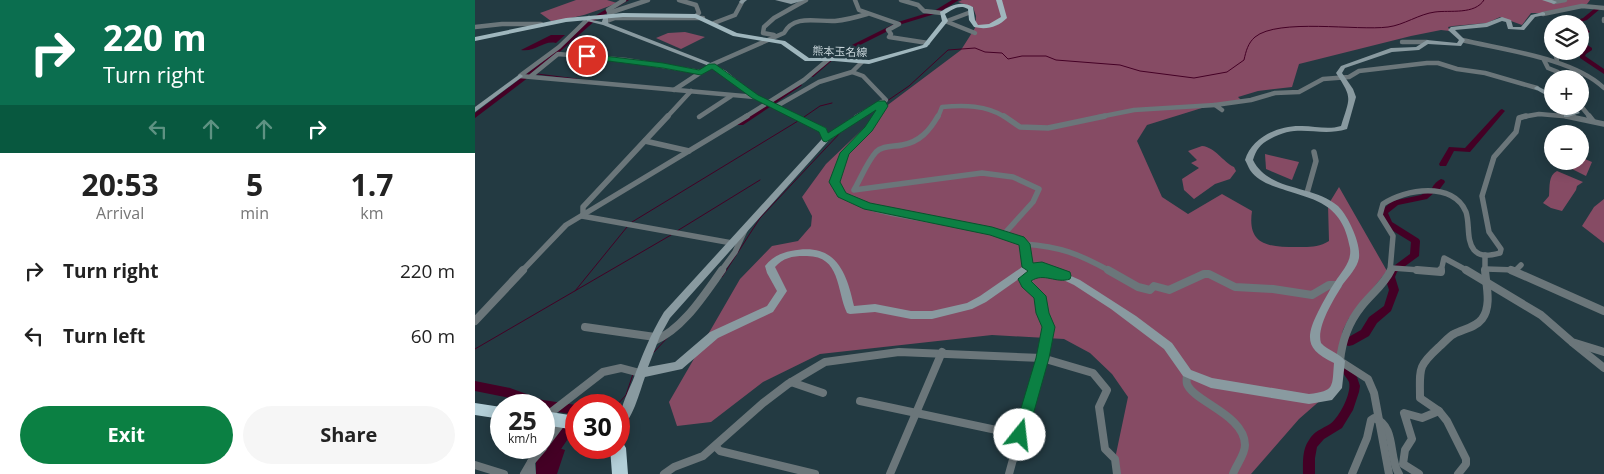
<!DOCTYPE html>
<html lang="en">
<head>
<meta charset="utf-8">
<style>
  :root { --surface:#fff; --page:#f6f6f6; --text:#222; --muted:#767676; --accent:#0b8043 }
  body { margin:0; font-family:"Open Sans","Noto Sans JP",sans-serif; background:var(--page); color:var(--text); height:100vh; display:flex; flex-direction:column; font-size:19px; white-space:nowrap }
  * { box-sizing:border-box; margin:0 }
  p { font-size:16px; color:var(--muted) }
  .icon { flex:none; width:28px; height:28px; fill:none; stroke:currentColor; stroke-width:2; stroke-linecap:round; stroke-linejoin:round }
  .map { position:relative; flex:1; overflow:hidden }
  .panel { display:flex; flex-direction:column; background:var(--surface); width:475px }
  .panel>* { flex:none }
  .top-card { background:#0b6e4f; color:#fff; overflow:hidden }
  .controls { position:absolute; left:1069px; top:15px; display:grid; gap:10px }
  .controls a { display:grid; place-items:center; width:45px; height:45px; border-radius:50%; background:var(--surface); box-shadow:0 2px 12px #0003; font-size:25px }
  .speed { position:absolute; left:15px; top:394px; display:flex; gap:10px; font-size:25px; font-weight:700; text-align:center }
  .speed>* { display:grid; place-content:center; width:65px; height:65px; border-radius:50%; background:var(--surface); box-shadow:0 2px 12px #0003; line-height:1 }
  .speed small { font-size:12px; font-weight:400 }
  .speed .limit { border:8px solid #d22; background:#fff; color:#111 }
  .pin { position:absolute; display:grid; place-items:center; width:42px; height:42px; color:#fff; margin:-21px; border:2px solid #fff; border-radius:50%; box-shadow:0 1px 5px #0007 }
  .me { position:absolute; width:55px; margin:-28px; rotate:16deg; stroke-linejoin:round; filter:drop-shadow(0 0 4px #0008) }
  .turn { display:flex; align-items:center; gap:18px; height:105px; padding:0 20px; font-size:22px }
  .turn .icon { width:65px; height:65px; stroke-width:2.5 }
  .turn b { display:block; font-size:35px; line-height:42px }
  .lanes { display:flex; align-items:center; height:48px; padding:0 20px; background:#0003; justify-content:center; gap:25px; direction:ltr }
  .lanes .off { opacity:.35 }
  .eta { display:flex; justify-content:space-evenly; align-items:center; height:85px; text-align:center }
  .eta b { font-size:30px; font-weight:700; line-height:35px }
  .action { display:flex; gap:10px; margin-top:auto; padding:10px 20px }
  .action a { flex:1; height:58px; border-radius:30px; background:var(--accent); color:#fff; font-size:20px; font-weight:700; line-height:58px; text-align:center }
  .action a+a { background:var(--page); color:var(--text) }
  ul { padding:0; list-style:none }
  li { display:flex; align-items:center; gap:15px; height:65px; padding:0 20px }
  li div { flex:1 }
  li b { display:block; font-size:19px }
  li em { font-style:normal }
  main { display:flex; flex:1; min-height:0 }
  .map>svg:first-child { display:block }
</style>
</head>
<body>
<main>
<section class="panel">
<div class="top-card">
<div class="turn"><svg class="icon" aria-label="right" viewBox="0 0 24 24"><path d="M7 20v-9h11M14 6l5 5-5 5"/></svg><div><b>220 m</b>Turn right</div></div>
<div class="lanes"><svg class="icon off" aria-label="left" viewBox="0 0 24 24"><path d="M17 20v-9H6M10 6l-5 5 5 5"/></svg><svg class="icon off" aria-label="ahead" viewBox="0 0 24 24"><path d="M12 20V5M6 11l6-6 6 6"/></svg><svg class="icon off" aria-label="ahead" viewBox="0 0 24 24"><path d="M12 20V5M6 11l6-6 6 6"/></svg><svg class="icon" aria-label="right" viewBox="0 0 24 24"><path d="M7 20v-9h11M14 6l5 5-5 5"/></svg></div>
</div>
<div class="eta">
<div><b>20:53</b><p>Arrival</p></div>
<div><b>5</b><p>min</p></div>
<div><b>1.7</b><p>km</p></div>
</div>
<ul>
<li><svg class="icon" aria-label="right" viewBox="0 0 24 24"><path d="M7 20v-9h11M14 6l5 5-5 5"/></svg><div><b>Turn right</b></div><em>220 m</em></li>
<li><svg class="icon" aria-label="left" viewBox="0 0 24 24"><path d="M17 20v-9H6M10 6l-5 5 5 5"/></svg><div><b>Turn left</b></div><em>60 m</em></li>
</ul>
<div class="action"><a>Exit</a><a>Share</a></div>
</section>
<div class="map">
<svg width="1129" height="474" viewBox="0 0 1129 474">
  <rect width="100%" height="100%" fill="#233a42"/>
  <!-- green -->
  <g fill="#864b64">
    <path d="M101,0H132L142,3C120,12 100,19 76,21L65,13Z"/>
    <path d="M487,0H1115L1112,4L1073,13H1056L1047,25L1025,17L1012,23L978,26L973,27L975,31L966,30L936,36L824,64L817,87L783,91L763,97L767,101L743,103L672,125L662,141L687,197L713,214L747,194L777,211C772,245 793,247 821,247C833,247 843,248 854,241L853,205L864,187L912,271L874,318L868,330L856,391L824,419L776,474H645L641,454L653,397L637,374L615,353L589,339L517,335L345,354L288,382L236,422L202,426L194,402L265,279L297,246L323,241L336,226L337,216L327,197L351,164L414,104L486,50L500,28L501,16L498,7L483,2Z"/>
    <polygon points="210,32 230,37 206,49 181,38 193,33"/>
    <path d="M727,146C740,147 748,162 759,167L761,171L755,179L740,184L719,199L709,190L707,179L724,168L716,163L722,160L713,151Z"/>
    <polygon points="790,154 824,162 817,180 791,169"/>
    <polygon points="1105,157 1117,162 1111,176 1091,166 1094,161 1105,161"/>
    <path d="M1082,171L1108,182L1102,186L1101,190L1087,211L1076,208L1068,203L1074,196C1075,186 1073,176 1082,171Z"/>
    <polygon points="1129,199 1129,243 1107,226 1119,207"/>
  </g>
  <!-- water -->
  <g fill="#440025">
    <path d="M76,35H90L81,43C68,40 62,52 46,50Z"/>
    <polygon points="80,437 90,439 84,448 90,450 82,474 61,474 61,460"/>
  </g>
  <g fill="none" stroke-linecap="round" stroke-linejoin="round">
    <!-- stream -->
    <g stroke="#440025" stroke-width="1">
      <polyline points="62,74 102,79"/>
      <path d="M412,101L434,86L473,50L500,48L510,52L527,53L533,59L547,56H571L581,60L645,65L665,71L719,78L752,72L769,60C771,51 773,43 780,37C803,18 882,31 913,27C929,25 944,14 960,12C975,10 1000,15 1009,0"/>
      <polyline points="329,117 345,106 357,103"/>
      <polyline points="157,222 323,121"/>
      <polyline points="202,231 285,180"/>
      <polyline points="247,277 285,218 366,132"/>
      <polyline points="100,291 152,227"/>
      <polyline points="0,349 196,235"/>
      <polyline points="178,353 194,336"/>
      <polyline points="142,405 151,395 158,374"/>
    </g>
    <!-- river -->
    <g fill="#440025" fill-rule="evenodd">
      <polygon points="147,0 154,0 122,19 71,64 0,118 0,113 67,62 118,17"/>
      <polygon points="477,0 484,0 463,13 427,24 375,50 360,58 338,77 333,76 356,56 371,48 423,22 459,11"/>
      <polygon points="1117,5 1121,5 1125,9 1112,20 1106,22 1115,32 1105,37 1105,33 1108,32 1105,28 1105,24 1101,24 1100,21 1108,18 1119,9 1116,6"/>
      <polygon points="1105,40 1117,48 1117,50 1111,54 1110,56 1129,69 1129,74 1105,58 1105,53 1111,49 1105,45"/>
      <polygon points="324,83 327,85 326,86 268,125 262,125 261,123"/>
      <polygon points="1027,109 1030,111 1029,112 995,152 979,151 971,166 965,166 964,164 974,147 990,148 1025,110"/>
      <path d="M966,179L969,180L970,182L964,190H958L957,188C959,184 962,181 966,179Z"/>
      <polygon points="956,189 960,192 952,199 923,205 913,213 917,222 944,239 945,241 944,256 922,272 920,277 924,290 916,311 902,323 894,336 878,345 874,346 870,345 869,342 870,339 886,330 894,317 909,306 914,290 910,277 916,268 935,254 936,242 910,226 905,212 917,201 946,195"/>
      <path d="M871,364L875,366L882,377L885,386L884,392L878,410L867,428L849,439L842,447L840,458V474H828C828,462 827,450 834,440C839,431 847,429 855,424C864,418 877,393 874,382C872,378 868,374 866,369L867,366Z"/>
      <polygon points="0,381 35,388 68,400 101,405 101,427 84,452 80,454 76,452 74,448 76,444 97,414 69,410 69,405 54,405 35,398 0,391"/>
    </g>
    <!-- street-far2 -->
    <g stroke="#6b767a" stroke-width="4.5">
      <polyline points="204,0 221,5 224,13 221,16"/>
      <polyline points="380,0 384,10 424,24 413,30 416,34 414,37 453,43"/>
      <polyline points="426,0 443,5 449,11 467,13"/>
      <polyline points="1079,2 1090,0"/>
      <polyline points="133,10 149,0"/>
      <polyline points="134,13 173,0"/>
      <polyline points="1068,14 1107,6 1129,8"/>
      <polyline points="1129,19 1129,21"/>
      <polyline points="470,21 500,33"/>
      <polyline points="472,21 496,12"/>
      <polyline points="129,22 140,18 228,18"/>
      <polyline points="239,23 260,15 267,2"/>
      <polyline points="0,27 27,24 66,24"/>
      <polyline points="299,35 288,33 289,27 299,18 331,0"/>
      <path d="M987,40C1029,50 1098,58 1129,88"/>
      <polyline points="927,42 952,42"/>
      <polyline points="1069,60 1073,68 1083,72 1087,79"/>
      <polyline points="1082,60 1080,53 1089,51"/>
      <path d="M236,65L309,33C319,14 342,22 360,21C371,20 382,17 392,14"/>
      <polyline points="377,72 388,76 411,100 381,117"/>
      <polyline points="46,75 84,47 114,18"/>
      <polyline points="45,76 280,97"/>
      <polyline points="56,76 83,54 151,60 225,72"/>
      <polyline points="199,90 237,65"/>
      <polyline points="1105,105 1115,117"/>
      <polyline points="300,107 344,82 377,72 387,62"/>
      <polyline points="747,110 740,105 776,100 800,93 824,92 848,79 874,77 884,71 952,63 963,63 982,69 1010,73 1062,88"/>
      <polyline points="192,117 216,91"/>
      <polyline points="224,117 256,96"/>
      <polyline points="270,117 329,80 354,59"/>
      <polyline points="401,117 408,106 406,102"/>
      <path d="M463,117L467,107C489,105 511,105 530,117"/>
      <polyline points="624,117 659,110 740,105"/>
      <polyline points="1047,117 1064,114 1099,117"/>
    </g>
    <!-- street-far1 -->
    <g stroke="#6b767a" stroke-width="5.5">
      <path d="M402,116L394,129L370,153L359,182C362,186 365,191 368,194C391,216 473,221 506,228C521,232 535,237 549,244L553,267"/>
      <path d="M463,116C455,130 445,142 427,145C419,147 408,145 401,152C392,162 386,178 379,190L507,173L538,177L564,189L558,202L529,234"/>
      <polyline points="529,116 545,127 573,128 630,116"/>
      <polyline points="1091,116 1129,124"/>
      <polyline points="1114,116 1118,121"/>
      <polyline points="351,139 384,116"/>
      <polyline points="170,141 214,151"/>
      <polyline points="832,193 841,161 839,152"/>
      <polyline points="108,214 108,207 193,116"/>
      <polyline points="107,216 257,243"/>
      <path d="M549,244C586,247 602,253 635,271"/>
      <polyline points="1010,255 1010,271"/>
      <polyline points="917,268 958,271"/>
      <polyline points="1011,269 1041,270 1046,265"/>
      <polyline points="1036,270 1039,271"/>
      <polyline points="47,271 91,225 272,116"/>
      <polyline points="246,271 260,252 270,230"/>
      <path d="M915,271L918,236L905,215L908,204C930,189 978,181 991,212C995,224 991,240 999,250C1006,258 1017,255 1025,253L1026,249L1014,232L1007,196L1019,157L1041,132L1044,118L1051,116"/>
      <polyline points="966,271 969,258 993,271"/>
    </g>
    <!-- street -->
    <g stroke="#6b767a" stroke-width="8">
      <polyline points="633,270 663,287 675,290 679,286 694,290 729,274 734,274 760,287 798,289 837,295 854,285 863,285"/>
      <polyline points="942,270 966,272 966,270"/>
      <polyline points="991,270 1066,315 1097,342 1129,352"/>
      <polyline points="1036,270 1129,311"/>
      <polyline points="0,321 48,270"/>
      <polyline points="110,327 180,337"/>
      <path d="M179,341C208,329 229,295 247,270"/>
      <polyline points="1098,343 1129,368"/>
      <path d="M712,373C712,377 711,381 712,384C719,402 770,415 770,445C770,455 761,465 758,474"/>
      <polyline points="316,382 348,393"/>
      <polyline points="385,401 545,435"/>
      <polyline points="964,411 972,421 991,459 991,464 983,474"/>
      <polyline points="70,417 128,372 146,368 165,373"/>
      <polyline points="69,446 88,421"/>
      <polyline points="241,447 245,451 340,474"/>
      <polyline points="0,465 29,474"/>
      <polyline points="49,474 56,462"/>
      <polyline points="57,474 56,462 68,448"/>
      <polyline points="189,474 199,467 228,456 288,403 313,384 350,362 424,352 567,358 618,373 632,390 624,407 630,449 640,459 642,474"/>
      <polyline points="415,474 467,352"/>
      <polyline points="534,474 574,327 567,313 565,296 550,279 559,273 573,273"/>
      <path d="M877,474L892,438L896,420L899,418C922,426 913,458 924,474"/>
      <path d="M914,474L899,393L893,379L865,361C867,341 874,322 886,307C896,294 909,285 916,270"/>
      <path d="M944,474L928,464L930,450L937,439L929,413L947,418L964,411L945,398C945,369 942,367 964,347C969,343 974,336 979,334C988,329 1000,328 1007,319C1017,306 1011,285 1010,270"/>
    </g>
    <!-- secondary -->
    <g fill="#899aa0" fill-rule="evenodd">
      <polygon points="266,0 272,0 267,4 264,2"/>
      <polygon points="300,0 330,0 316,4"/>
      <polygon points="1067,0 1077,0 1082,2 1079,4"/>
      <path d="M1068,12L1070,13V15L1060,17L1049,30L1033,29L1031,22L1027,21L1012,27L980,30L990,40L986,46L953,44L944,50L917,52L870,68L867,73L878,89L881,97L872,129C843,138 825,122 795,139C785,144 781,150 778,160C794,192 838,184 863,206C869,212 874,221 877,228C881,237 885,248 884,258C882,268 874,276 868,284C859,299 841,327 846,343C853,351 865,353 870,361L867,388L857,400L834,404L736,388L708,376L689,349L636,309L599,285L580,276L566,272L555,271L511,302L497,309L457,319H436L400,312L375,314L372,313C361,289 366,254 329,256C317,256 308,258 300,267L312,291L298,312L243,338L207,369L170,377C165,390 157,424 144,428C144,410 151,396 158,380C167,356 175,335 189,312L347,139L345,131L278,98L247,73L234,66L128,25L112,21V19L127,22L129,15H133V23L238,64L251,71L282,96L351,128L355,139L195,318L185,336L173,367L200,362L235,332L292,306L302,291L292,273L290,266C297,257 306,253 316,251C360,242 371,270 379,306L400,304L436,311H457L492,303L505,296L550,265H567L587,272L605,280L661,316L697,343L716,370L737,378L834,394C860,391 857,387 859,363C831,350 830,338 843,312C848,302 854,291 860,282C867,271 877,262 875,248C867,201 838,200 801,187C792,184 781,179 775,170C773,167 772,163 770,160C777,137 804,125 827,126C840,126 853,130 866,126C875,97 878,99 861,73L866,66L916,48L941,47L952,40L982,43L984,40L973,30L976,27L1011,23L1027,17L1036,20L1038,27H1046L1056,15Z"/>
      <polygon points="45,74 48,76 47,77 0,112 0,107"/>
      <polygon points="1062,86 1078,94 1078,99 1060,89 1059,88"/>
      <polygon points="1091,106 1098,106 1105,113 1093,117 1089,117 1089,115 1097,112"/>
    </g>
    <!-- primary -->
    <path fill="#9fb6bd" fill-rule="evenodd" d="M521,0H527L532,18C523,27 512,30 499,27L494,20L493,9C485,4 478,9 470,14L473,21L452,47L394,64L359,61H330L306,44L258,36L220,18L148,17L91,22L0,41V37L91,18L148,13L221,14L262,33L310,41L334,58L359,57L394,60L448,45L467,21L465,12C476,5 486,0 498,7L500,20L503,25L514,24L526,17Z"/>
    <!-- highway -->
    <g fill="#b3cfd8" fill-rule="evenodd">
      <polygon points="0,403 26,407 26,419 0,415"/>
      <polygon points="69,411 101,416 101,430 69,425"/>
      <polygon points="144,441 148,443 151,448 153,474 137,474 135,448 144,448"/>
    </g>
  </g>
  <!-- route -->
  <path fill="#0b8043" stroke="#07532c" d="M112,54L188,63L224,70L234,64H240L283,95L351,128L353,133L403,101H410L413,106L397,131L374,154L365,182L371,193L395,203L517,227L549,237L555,244L558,263L567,262L595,272L596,276L595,279C581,284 569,272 556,281L571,296L574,313L580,327L574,358L551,440L545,442L540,440L538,435L561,358L567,327L561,313L559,298L547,287L543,279L553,271L547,267L544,245L515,235L389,209L363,197L354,182L365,153L390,127L401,110L351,142L348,141L344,132L277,98L237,69L226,75L188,68L110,58L109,56Z"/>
  <g text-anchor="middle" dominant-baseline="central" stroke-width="5" stroke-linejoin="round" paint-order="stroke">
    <!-- far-street labels -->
    <g font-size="11" fill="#c7d4d9" stroke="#233a42">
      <text transform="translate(365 51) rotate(2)">熊本玉名線</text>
    </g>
  </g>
</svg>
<div class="controls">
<a><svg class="icon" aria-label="layers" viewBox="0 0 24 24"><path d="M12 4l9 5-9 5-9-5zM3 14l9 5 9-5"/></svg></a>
<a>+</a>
<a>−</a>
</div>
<div class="speed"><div>25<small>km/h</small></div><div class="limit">30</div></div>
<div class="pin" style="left:112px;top:56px;background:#d93025"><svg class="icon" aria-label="arrive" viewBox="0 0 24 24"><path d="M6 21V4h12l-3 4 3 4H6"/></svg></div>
<svg class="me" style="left:545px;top:435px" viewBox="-20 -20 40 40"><circle r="19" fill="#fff"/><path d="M0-13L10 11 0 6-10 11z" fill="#0b8043"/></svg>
</div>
</main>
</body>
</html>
